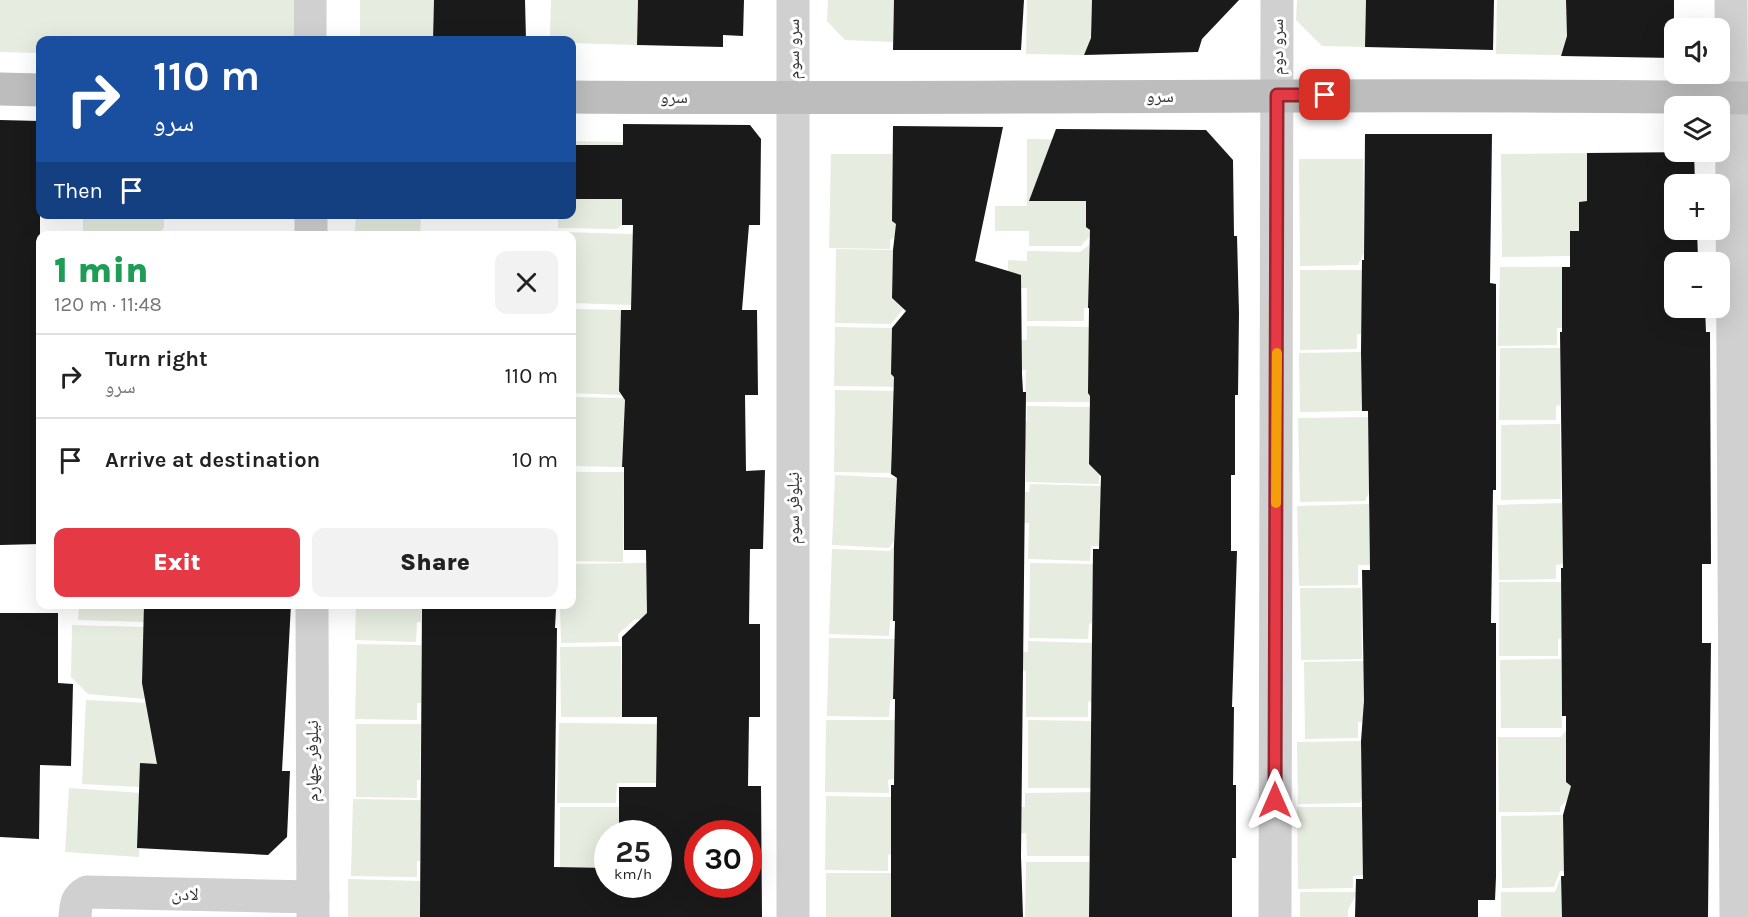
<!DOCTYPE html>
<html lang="en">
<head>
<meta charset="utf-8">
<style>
  :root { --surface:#fff; --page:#f2f2f2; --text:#222; --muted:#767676; --line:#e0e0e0; --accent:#e63946 }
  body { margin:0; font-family:Karla,"Noto Naskh Arabic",sans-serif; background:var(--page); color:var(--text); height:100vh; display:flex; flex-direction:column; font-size:22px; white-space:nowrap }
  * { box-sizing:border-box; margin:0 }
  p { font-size:20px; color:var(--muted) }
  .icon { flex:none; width:33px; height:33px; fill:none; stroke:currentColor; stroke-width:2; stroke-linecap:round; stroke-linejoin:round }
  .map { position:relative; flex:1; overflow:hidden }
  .panel { position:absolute; left:36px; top:231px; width:540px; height:378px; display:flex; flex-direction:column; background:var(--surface); border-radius:12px; box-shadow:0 6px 24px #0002 }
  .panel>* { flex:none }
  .hud { position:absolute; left:36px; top:36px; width:540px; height:183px; border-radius:12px; box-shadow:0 6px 24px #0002; background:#1a4fa0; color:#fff; overflow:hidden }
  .buttons { position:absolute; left:1664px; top:18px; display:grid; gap:12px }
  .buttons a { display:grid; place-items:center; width:66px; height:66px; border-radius:12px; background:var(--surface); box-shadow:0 6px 24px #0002; font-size:30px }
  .speed { position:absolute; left:594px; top:820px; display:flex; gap:12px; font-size:30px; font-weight:700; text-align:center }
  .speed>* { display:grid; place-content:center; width:78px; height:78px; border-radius:50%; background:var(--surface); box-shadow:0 6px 24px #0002; line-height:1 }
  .speed small { font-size:15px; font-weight:400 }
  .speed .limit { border:9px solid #d22; background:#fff; color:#111 }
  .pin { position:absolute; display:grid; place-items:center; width:51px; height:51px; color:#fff; margin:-26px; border-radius:12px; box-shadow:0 3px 9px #0006 }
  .me { position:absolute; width:66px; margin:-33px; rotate:0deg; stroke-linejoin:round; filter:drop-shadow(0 0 4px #0008) }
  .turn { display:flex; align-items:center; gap:21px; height:126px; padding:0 18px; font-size:27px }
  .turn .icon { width:78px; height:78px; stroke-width:2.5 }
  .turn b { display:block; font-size:42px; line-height:51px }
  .then { display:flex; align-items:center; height:57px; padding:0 18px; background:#0003; gap:12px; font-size:22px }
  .round { display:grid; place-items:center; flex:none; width:63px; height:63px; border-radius:12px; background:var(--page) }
  .overview { display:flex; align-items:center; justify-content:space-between; height:102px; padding:0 18px }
  h1 { font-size:36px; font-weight:800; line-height:45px; color:#1e9e55 }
  .cta { display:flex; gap:12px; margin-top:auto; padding:12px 18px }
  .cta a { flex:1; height:69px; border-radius:12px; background:var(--accent); color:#fff; font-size:24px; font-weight:800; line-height:69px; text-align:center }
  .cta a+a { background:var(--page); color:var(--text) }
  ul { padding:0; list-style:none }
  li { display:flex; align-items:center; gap:18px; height:84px; padding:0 18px; border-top:2px solid var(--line) }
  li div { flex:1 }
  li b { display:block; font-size:22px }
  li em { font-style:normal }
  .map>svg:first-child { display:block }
</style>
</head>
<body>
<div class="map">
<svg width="1748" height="917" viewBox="0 0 1748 917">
  <rect width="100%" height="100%" fill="#fff"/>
  <!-- green -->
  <g fill="#e6ecdf">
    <polygon points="0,0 293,0 293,40 40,40 40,53 0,52"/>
    <polygon points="360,0 434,0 433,40 360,40"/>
    <polygon points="551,0 638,0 637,45 572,43 572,40 550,40"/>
    <polygon points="828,0 894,0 893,42 845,40 827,21"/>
    <polygon points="1027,0 1092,0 1091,38 1084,55 1026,54"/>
    <polygon points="1297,0 1366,0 1365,47 1322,46 1296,20"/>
    <polygon points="1497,0 1566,0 1567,36 1561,55 1496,54"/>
    <polygon points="1086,129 1086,227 1093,232 1081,246 1029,246 1029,231 995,231 995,206 1027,206 1027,139 1080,140"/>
    <polygon points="572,141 623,142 622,225 617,229 558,228 558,215 572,214"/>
    <polygon points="1587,153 1587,201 1579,202 1579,231 1570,231 1570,256 1502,257 1501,154"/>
    <polygon points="831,154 892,154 892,221 905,231 890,240 890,249 829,248"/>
    <polygon points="1299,159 1363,159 1364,253 1358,265 1300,266"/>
    <polygon points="151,215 164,216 164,228 156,235 83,235 83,215"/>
    <polygon points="356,215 421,215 420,233 355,232"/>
    <polygon points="562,232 633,234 631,305 572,303 572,236 562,235"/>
    <polygon points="1089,245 1088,308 1084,308 1084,321 1027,321 1027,288 1008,288 1008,260 1027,261 1027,251 1080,252"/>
    <polygon points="836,249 893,250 892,298 903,309 891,324 835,323"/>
    <polygon points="1500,267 1562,267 1562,328 1557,328 1557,345 1498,346"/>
    <polygon points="1300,270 1362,270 1362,334 1357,334 1357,349 1300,350"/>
    <polygon points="572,309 621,310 619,391 621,395 572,393"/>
    <polygon points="1027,326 1089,327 1095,402 1025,402 1026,370 1007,369 1006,340 1027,340"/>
    <polygon points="835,327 892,328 904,387 834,386"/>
    <polygon points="1500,348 1560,348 1560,405 1556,406 1556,420 1499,420"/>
    <polygon points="1361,352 1362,411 1300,412 1299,353"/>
    <polygon points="835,390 908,391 893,404 891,456 893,473 834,472"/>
    <polygon points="572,397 625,398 622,467 572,466"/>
    <polygon points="1027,406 1090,407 1089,464 1099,474 1099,484 1026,482 1026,451 1007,450 1008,421 1027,421"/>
    <polygon points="1368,417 1370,491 1365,501 1300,502 1298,418"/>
    <polygon points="1560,424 1561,499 1501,500 1501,425"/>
    <polygon points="572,472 624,472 623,562 572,561"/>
    <polygon points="835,475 897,478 894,541 889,548 832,545"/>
    <polygon points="1030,484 1101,486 1099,546 1091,546 1090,561 1028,559 1029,523 1008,522 1009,492 1029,492"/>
    <polygon points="1562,503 1563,564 1556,565 1556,579 1499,580 1497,505"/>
    <polygon points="1369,504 1370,565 1358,565 1358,585 1299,586 1297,506"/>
    <polygon points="894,546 893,621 890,620 889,636 829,634 832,549 890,551"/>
    <polygon points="646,563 647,593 658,620 635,619 618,634 619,642 561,643 560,605 572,604 572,564"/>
    <polygon points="1030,563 1093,564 1092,623 1089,624 1088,639 1029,638"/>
    <polygon points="1499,582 1561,582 1561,639 1558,639 1558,656 1499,656"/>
    <polygon points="1300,588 1361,588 1362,659 1301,660"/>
    <polygon points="79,605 143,605 145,622 78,620"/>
    <polygon points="356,605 421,605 421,622 417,622 416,642 355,640"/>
    <polygon points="72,625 144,627 145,699 88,694 71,677"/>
    <polygon points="829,638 895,639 893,699 890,700 889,717 827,716"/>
    <polygon points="1028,641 1092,643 1092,702 1088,701 1088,717 1026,717 1026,671 1007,670 1008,652 1028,652"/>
    <polygon points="357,644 421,645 421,703 417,703 417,720 355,719"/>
    <polygon points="621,646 622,717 561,717 560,647"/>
    <polygon points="1561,659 1562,728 1501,728 1500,660"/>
    <polygon points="1364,661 1364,722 1358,722 1358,738 1305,739 1304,662"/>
    <polygon points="86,700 172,704 167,765 140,787 82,784"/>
    <polygon points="826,720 895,720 894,779 888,780 889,793 825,792"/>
    <polygon points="1028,720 1092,721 1097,788 1028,788"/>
    <polygon points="559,723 657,724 656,783 617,783 616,803 557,803"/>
    <polygon points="356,724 421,724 420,780 417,780 417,798 356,797"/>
    <polygon points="1566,730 1566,782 1581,794 1574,794 1560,807 1560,812 1499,812 1498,737 1561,737"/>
    <polygon points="1361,741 1362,798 1360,803 1298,804 1297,742"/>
    <polygon points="69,788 141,793 139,857 65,852"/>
    <polygon points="1099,792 1096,856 1027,856 1026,833 1012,834 1013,807 1025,807 1025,793"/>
    <polygon points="826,796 891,797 891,854 888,855 888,871 825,870"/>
    <polygon points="353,799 421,800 420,861 417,861 417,877 351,876"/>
    <polygon points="560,807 619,807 619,834 608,834 607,881 560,880"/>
    <polygon points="1297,807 1362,807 1363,875 1353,876 1353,888 1298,889"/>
    <polygon points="1563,815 1564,871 1560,871 1554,887 1502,888 1501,816"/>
    <polygon points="1026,862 1089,862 1089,917 1025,917"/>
    <rect x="826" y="873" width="65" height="44"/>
    <polygon points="1561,876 1562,917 1501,917 1501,892 1555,892"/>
    <polygon points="348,879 420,881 420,917 348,917"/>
    <path d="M1300,892H1356C1355,902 1347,904 1348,917H1300Z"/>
  </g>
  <!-- building -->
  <g fill="#1a1a1a" fill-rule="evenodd">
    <polygon points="434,0 525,0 526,40 433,40"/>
    <polygon points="638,0 744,0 743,36 723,35 723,47 637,45"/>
    <polygon points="894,0 1024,0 1021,50 893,50"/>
    <polygon points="1092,0 1239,0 1202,39 1198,52 1084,55 1091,38"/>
    <polygon points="1366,0 1494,0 1493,50 1365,47"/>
    <polygon points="1566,0 1674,0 1674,58 1561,56 1567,36"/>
    <polygon points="0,120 40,121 40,544 0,545"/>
    <path d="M623,124L750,125L761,139L760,225H749L742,310H757L758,395H745L746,471L765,470L763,549H750L749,624H760V717H749L748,786H761L762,917H420L422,604H536V608L556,609L555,628H557L554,867L608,868V885H658V834H619V787H656L657,717H622V637L647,613L646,550H624V467H622L625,400L619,391L621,310H631L633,225H622V199H572V145H623ZM698,834H748V885H698Z"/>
    <polygon points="893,126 1003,127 975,261 1021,275 1022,374 1023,392 1026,392 1021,856 1023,917 891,917 891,785 894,785 895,699 893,699 895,621 893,621 894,545 897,478 891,474 894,377 891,374 892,328 906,311 892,298 893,250 896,224 892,221"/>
    <polygon points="1056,129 1206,130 1233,160 1234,236 1237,236 1239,313 1238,395 1235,395 1235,475 1231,475 1231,551 1237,551 1232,707 1234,707 1233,785 1236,785 1236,858 1232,858 1232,917 1089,917 1093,549 1099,549 1101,476 1089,464 1090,396 1088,393 1089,308 1088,308 1090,230 1086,227 1086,201 1029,201"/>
    <polygon points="1365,134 1492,134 1490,283 1496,284 1496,490 1493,490 1491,623 1496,623 1496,877 1495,900 1478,900 1478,917 1355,917 1356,879 1363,879 1361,741 1364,701 1362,570 1370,570 1368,411 1362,411 1361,352 1362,260 1364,260"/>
    <polygon points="1694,152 1695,184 1674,184 1674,230 1697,230 1698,258 1705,258 1705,262 1674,262 1674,308 1705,308 1706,332 1710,332 1711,564 1702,564 1702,643 1711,643 1708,917 1562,917 1561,876 1564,876 1563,815 1571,786 1566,782 1566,716 1562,716 1561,568 1563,568 1560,332 1562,332 1562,267 1570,267 1570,231 1579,231 1579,202 1587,201 1587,153"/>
    <polygon points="144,604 291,604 282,771 290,771 287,837 268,855 137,848 140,763 157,764 142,683"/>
    <polygon points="0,613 58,613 58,683 73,684 71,766 40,765 39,839 0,837"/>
  </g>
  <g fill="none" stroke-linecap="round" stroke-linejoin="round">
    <!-- street -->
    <g stroke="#d0d0d0" stroke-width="33">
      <polyline points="1731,0 1736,917"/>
      <polyline points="310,40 310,0"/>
      <polyline points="311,214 311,236"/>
      <polyline points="312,604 313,917"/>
      <path d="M75,917C76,904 76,898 87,892L313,897"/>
      <polyline points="793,917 793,0"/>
      <polyline points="1275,917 1277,0"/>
    </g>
    <!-- secondary -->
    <g stroke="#bdbdbd" stroke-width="33">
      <polyline points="0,89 40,90"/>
      <path d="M572,97C964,100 1356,92 1748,98"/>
    </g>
  </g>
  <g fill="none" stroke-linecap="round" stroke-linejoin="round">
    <defs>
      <polyline id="route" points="1275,800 1277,95 1325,95"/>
    </defs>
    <!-- route casing -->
    <use href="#route" stroke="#96252e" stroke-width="15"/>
    <!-- route -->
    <use href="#route" stroke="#e63946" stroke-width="10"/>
    <!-- slow -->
    <polyline stroke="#f59e0b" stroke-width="10" points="1276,503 1277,353"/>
  </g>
  <g text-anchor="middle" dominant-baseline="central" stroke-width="6" stroke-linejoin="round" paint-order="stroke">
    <!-- street labels -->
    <g font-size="18" fill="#333" stroke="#fff">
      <text transform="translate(1277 47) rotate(-90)">سرو دوم</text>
      <text transform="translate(793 49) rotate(-90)">سرو سوم</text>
      <text x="1160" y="96">سرو</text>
      <text x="674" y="97">سرو</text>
      <text transform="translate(793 508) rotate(-90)">نیلوفر سوم</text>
      <text transform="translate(312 761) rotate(-90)">نیلوفر چهارم</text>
      <text transform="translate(185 894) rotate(1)">لادن</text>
    </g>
  </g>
</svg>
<div class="buttons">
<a><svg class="icon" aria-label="sound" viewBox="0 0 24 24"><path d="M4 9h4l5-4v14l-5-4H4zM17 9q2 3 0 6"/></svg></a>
<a><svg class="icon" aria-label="layers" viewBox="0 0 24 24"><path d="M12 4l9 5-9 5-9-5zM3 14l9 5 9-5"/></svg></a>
<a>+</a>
<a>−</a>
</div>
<div class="speed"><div>25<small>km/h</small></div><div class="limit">30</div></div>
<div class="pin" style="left:1325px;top:95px;background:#d93025"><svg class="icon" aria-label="arrive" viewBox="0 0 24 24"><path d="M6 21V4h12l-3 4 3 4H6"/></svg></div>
<svg class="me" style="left:1275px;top:800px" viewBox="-20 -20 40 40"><path d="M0-17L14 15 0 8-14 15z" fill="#e63946" stroke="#fff" stroke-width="4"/></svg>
<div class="hud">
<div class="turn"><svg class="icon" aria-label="right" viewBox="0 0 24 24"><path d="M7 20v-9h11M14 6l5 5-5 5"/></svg><div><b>110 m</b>سرو</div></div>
<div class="then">Then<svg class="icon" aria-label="arrive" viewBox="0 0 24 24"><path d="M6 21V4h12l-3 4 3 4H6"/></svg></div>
</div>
<section class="panel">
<div class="overview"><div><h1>1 min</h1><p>120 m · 11:48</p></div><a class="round"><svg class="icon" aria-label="close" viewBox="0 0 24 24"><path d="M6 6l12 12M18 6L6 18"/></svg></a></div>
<ul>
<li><svg class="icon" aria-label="right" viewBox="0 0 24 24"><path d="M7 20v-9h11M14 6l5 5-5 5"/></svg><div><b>Turn right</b><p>سرو</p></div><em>110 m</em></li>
<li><svg class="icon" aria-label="arrive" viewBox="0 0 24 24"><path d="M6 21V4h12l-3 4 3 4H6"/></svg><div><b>Arrive at destination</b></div><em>10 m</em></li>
</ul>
<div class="cta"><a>Exit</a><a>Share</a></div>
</section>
</div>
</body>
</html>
